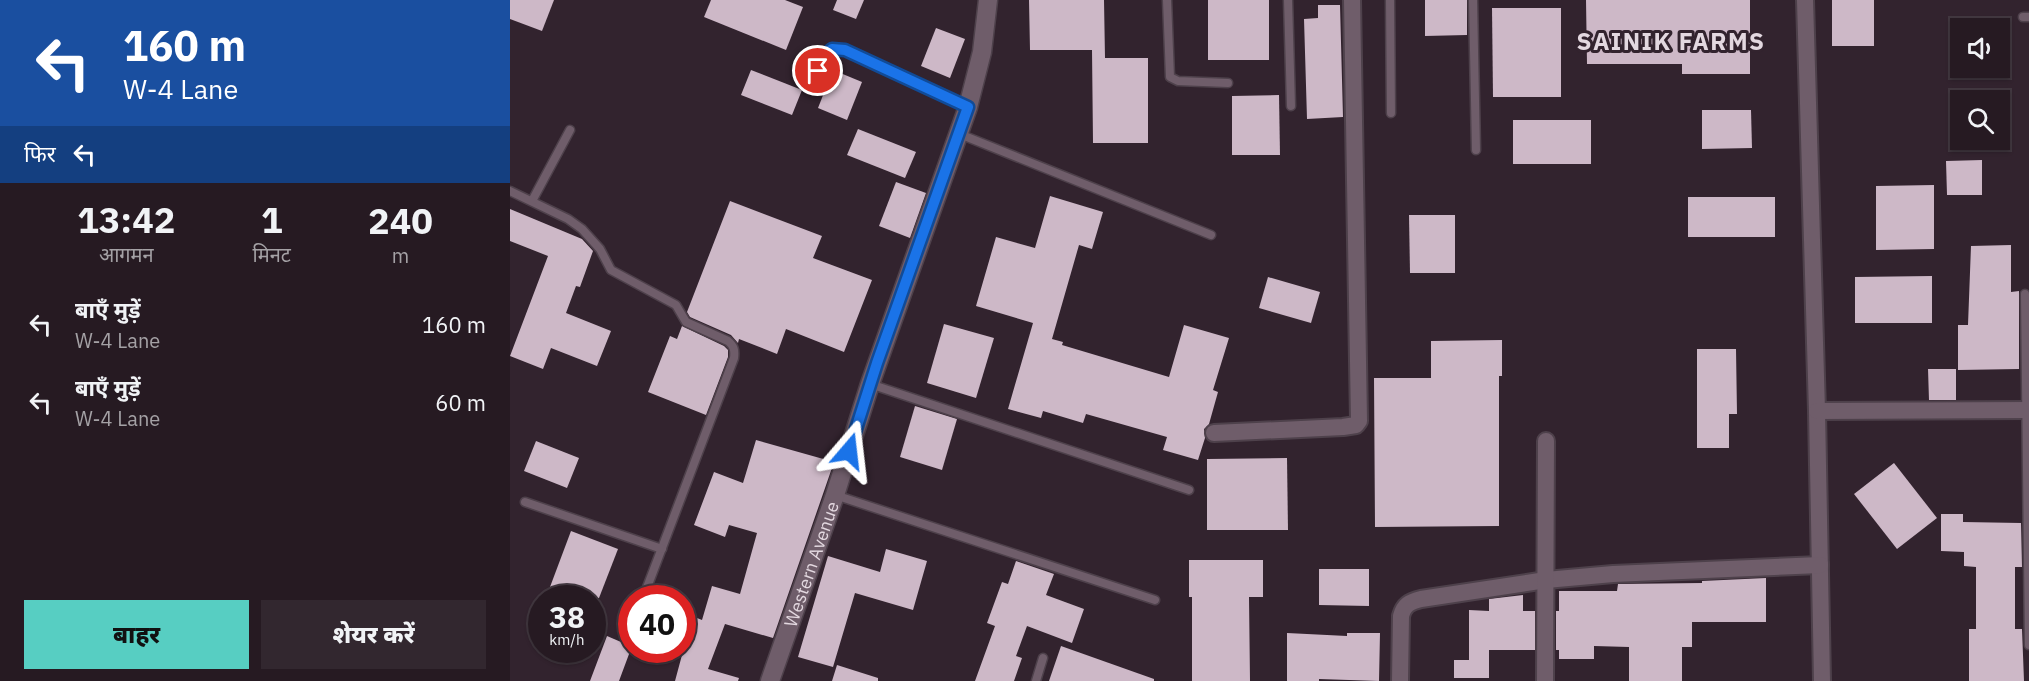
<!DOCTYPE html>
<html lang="hi">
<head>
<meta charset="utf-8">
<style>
  :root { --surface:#261a22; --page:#32272f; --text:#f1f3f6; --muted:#a4a1a5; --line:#423840; --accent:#57cec2 }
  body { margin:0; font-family:"IBM Plex Sans","Noto Sans Devanagari",sans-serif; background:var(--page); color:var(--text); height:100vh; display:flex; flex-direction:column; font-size:22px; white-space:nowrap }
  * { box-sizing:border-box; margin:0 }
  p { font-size:20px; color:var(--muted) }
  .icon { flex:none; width:33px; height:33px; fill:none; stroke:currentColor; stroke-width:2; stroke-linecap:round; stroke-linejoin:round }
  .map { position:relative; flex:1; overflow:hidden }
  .drawer { display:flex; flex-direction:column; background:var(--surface); width:510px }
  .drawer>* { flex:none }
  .hud { background:#1a4fa0; color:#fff; overflow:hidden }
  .controls { position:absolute; left:1440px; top:18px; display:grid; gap:12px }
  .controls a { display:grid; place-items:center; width:60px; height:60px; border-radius:0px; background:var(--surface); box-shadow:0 2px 4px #0004,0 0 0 2px var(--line); font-size:30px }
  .speed { position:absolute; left:18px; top:585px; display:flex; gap:12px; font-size:30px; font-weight:700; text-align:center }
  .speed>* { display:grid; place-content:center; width:78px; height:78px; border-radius:50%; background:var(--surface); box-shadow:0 2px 4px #0004,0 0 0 2px var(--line); line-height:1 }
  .speed small { font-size:15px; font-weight:400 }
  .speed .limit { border:9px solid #d22; background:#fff; color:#111 }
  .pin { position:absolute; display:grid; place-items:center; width:51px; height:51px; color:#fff; margin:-26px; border:3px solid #fff; border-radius:50%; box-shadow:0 2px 6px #0007 }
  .me { position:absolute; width:66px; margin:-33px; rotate:17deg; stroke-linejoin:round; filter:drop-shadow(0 0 4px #0008) }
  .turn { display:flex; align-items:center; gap:21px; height:126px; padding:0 24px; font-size:27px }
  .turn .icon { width:78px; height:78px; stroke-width:2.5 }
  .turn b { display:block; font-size:42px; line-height:51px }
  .then { display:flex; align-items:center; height:57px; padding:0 24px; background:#0003; gap:12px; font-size:22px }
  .eta { display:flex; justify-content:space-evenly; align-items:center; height:102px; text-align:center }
  .eta b { font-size:36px; font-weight:800; line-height:42px }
  .cta { display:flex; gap:12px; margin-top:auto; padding:12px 24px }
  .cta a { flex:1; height:69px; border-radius:0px; background:var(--accent); color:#111; font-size:24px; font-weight:800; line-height:69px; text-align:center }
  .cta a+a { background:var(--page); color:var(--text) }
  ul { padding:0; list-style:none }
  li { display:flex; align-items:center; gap:18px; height:78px; padding:0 24px }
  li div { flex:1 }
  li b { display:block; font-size:22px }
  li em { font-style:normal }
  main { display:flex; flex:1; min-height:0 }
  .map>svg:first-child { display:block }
</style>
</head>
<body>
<main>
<section class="drawer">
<div class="hud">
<div class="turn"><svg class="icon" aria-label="left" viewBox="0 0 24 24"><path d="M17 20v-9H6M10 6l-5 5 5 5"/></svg><div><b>160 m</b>W-4 Lane</div></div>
<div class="then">फिर<svg class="icon" aria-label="left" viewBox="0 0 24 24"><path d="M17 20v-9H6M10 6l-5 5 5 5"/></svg></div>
</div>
<div class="eta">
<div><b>13:42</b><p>आगमन</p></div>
<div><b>1</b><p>मिनट</p></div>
<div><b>240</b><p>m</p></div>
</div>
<ul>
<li><svg class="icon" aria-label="left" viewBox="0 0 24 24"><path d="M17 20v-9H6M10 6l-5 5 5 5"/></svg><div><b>बाएँ मुड़ें</b><p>W-4 Lane</p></div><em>160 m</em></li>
<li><svg class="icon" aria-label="left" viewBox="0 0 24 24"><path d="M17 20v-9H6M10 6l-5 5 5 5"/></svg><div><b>बाएँ मुड़ें</b><p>W-4 Lane</p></div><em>60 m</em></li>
</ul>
<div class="cta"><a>बाहर</a><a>शेयर करें</a></div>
</section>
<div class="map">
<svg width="1519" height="681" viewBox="0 0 1519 681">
  <rect width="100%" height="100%" fill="#32232e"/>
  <!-- building -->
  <g fill="#cdb8c7">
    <polygon points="0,0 44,0 32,31 0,19"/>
    <polygon points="201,0 275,0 293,7 276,50 194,17"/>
    <polygon points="327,0 354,0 346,19 323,10"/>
    <polygon points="519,0 594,0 595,58 638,58 638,143 583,143 582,50 520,50"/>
    <rect x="698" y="0" width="61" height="60"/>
    <polygon points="915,0 957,0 957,35 915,36"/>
    <polygon points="1076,0 1240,0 1240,74 1172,74 1172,64 1077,64"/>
    <rect x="1322" y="0" width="42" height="46"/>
    <polygon points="808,5 830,5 833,117 797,119 794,19 808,18"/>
    <polygon points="982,8 1051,8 1051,97 983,97"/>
    <polygon points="426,28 455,39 440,78 411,66"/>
    <polygon points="241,70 292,90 282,115 231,95"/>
    <polygon points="323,70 352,82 337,120 308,108"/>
    <polygon points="769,95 770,155 722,155 722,96"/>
    <polygon points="1192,110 1241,110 1242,148 1192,149"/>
    <rect x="1003" y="120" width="78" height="44"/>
    <polygon points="348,129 406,152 395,178 337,155"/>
    <polygon points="1472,160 1472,195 1437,195 1436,161"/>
    <polygon points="386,182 416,193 400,238 369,226"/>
    <polygon points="1424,185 1424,249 1366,250 1366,186"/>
    <polygon points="540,196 593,212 582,249 569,245 542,339 553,342 552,345 659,377 674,325 719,338 703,390 708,392 699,424 694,429 695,438 688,460 653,450 657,437 576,414 573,423 533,411 531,418 498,409 523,323 466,306 486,237 525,248"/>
    <rect x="1178" y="197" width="87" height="40"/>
    <polygon points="220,201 312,236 303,258 362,280 334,352 276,329 267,354 229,339 228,343 221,335 180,317 177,312"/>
    <polygon points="0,209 72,239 83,251 70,287 66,286 56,313 101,331 87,366 41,348 33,369 0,356 38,256 0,241"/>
    <polygon points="899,215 945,215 945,273 900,273"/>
    <polygon points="1501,245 1501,292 1509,291 1509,369 1448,370 1448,325 1458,325 1461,246"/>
    <polygon points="1422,276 1422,323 1345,323 1345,277"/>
    <polygon points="758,277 810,292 801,323 749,308"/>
    <polygon points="434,324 484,338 466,398 417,383"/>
    <polygon points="172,326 214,346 218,350 218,357 196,415 138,392 160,336 167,339"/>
    <polygon points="992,340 992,376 989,376 989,526 865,527 864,378 921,378 921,341"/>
    <polygon points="1187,349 1226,349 1227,414 1219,414 1219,448 1187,448"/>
    <polygon points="1418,369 1446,369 1446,400 1419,400"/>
    <polygon points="405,406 447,419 432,470 390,457"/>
    <polygon points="246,440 324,462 314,491 263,638 215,624 198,669 229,678 228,681 165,681 172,655 172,612 192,620 202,586 230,594 247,533 219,525 215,537 184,525 204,472 233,483"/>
    <polygon points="26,441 69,458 57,488 14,471"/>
    <polygon points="777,458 778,530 697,530 697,459"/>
    <polygon points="1384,463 1427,518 1387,549 1344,494"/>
    <polygon points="1431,514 1453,514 1453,522 1511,523 1512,567 1505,567 1505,629 1512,629 1514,681 1459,681 1459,629 1466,629 1466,567 1454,566 1454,552 1431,551"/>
    <polygon points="61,531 108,549 89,598 47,598 37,595"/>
    <polygon points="376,549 417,561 403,610 345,593 323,667 288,657 318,556 370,572"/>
    <polygon points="679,560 753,560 753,597 739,597 740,681 682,681 682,597 679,597"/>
    <polygon points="506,561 544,574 536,595 574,609 562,643 517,626 506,656 512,658 504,681 465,681 485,626 477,623 492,582 498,584"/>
    <polygon points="809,569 859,569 859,606 809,605"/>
    <polygon points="1256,578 1256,622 1182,622 1182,647 1172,647 1172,681 1119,681 1119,647 1084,646 1084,659 1049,659 1049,650 1046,650 1046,611 1049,611 1049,591 1107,591 1108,584 1192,583 1192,581"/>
    <polygon points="1013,595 1013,611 1025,611 1025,650 979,650 979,678 944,678 944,660 959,660 959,610 979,611 979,599"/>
    <polygon points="777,633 837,636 837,633 870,633 869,681 809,679 809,681 777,681"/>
    <polygon points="97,636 111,642 115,647 122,646 109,681 80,681"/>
    <polygon points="551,646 644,679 644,681 539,681"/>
    <polygon points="327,665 368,678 368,681 322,681"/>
  </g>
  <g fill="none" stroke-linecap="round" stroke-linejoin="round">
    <defs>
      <g id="service">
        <polyline points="657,0 660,77 668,81 718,83"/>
        <polyline points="778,0 781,106"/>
        <polyline points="880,0 881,113"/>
        <polyline points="963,0 966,150"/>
        <polyline points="1513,17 1519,17"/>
        <path d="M298,89L317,53C323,48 328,48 335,50L458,107"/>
        <polyline points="447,133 701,235"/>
        <path d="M0,191L58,219L72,229L90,249L101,270L166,305L176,322L218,341C224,346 225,350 224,358L133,598"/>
        <polyline points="22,201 60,130"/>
        <polyline points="1515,294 1519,645"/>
        <polyline points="360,384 679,490"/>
        <polyline points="325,495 645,600"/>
        <polyline points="15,502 152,549"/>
        <polyline points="117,641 122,628"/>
        <polyline points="526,681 533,658"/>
      </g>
      <g id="minor">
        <polyline points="1295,0 1307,411 1312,681"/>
        <polyline points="1307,411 1519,410"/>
        <polyline points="704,433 833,427 846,425 849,421 842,0"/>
        <path d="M890,681L891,616C894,605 899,602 911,599L1036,580L1103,574L1310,565"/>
        <polyline points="1035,681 1036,441"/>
      </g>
      <g id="tertiary">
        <path id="s1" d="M260,681L325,495L360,384L458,107L472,52L478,0"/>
      </g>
    </defs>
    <!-- service casing -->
    <use href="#service" stroke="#4e414b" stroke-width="11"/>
    <!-- minor casing -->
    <use href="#minor" stroke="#4e414b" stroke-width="20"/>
    <!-- tertiary casing -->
    <use href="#tertiary" stroke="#4e414b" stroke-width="21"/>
    <!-- service -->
    <use href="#service" stroke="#6f5d6a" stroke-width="8"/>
    <!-- minor -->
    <use href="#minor" stroke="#6f5d6a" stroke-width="16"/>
    <!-- tertiary -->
    <use href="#tertiary" stroke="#6f5d6a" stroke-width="18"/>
  </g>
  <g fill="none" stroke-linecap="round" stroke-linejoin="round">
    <defs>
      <polyline id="route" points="308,71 317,53 322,49 335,50 458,107 367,363 339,451"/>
    </defs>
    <!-- route casing -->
    <use href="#route" stroke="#114b97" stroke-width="15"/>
    <!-- route -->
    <use href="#route" stroke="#1a73e8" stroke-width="10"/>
  </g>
  <g text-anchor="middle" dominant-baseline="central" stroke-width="6" stroke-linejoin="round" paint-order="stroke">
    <!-- street labels -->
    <g font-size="18" fill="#e3d8e0" stroke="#32232e">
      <text stroke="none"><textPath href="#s1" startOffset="124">Western Avenue</textPath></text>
    </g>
    <!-- district labels -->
    <g font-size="24" font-weight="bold" letter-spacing="1.5" fill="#e3d8e0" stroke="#32232e">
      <text x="1161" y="41">SAINIK FARMS</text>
    </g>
  </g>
</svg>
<div class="controls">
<a><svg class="icon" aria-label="sound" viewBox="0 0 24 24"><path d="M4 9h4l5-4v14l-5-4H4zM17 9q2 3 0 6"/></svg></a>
<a><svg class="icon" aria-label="search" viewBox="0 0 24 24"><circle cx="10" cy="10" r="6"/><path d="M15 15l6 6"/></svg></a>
</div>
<div class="speed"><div>38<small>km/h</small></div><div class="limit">40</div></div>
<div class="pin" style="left:308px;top:71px;background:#d93025"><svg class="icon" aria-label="arrive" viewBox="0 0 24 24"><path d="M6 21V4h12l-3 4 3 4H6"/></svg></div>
<svg class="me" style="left:339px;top:451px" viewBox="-20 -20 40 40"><path d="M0-17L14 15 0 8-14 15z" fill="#1a73e8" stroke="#fff" stroke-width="4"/></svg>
</div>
</main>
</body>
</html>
